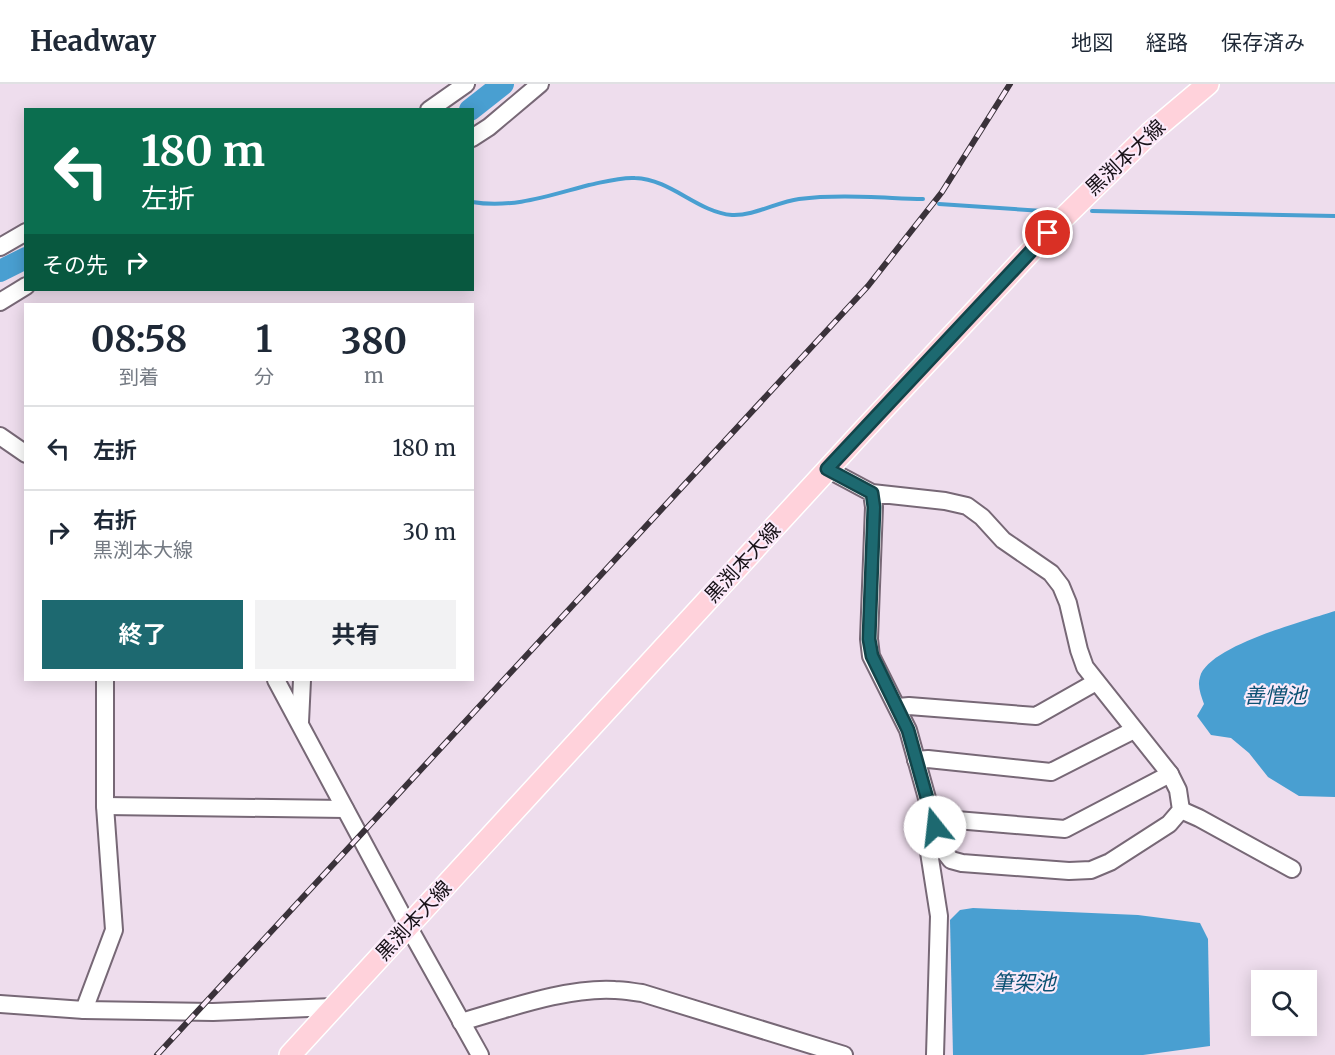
<!DOCTYPE html>
<html lang="ja">
<head>
<meta charset="utf-8">
<style>
  :root { --surface:#fff; --page:#f2f2f3; --text:#1f2937; --muted:#747a83; --line:#e0e1e3; --accent:#1d6970 }
  body { margin:0; font-family:Merriweather,"Noto Sans JP",serif; background:var(--page); color:var(--text); height:100vh; display:flex; flex-direction:column; font-size:22px; white-space:nowrap }
  * { box-sizing:border-box; margin:0 }
  p { font-size:20px; color:var(--muted) }
  .icon { flex:none; width:33px; height:33px; fill:none; stroke:currentColor; stroke-width:2; stroke-linecap:round; stroke-linejoin:round }
  .map { position:relative; flex:1; overflow:hidden }
  .panel { position:absolute; left:24px; top:219px; width:450px; height:378px; display:flex; flex-direction:column; background:var(--surface); border-radius:0px; box-shadow:0 3px 15px #0003 }
  .panel>* { flex:none }
  .banner { position:absolute; left:24px; top:24px; width:450px; height:183px; border-radius:0px; box-shadow:0 3px 15px #0003; background:#0b6e4f; color:#fff; overflow:hidden }
  .controls { position:absolute; left:1251px; top:886px; display:grid; gap:12px }
  .controls a { display:grid; place-items:center; width:66px; height:66px; border-radius:0px; background:var(--surface); box-shadow:0 3px 15px #0003; font-size:30px }
  .pin { position:absolute; display:grid; place-items:center; width:51px; height:51px; color:#fff; margin:-26px; border:3px solid #fff; border-radius:50%; box-shadow:0 2px 6px #0007 }
  .me { position:absolute; width:66px; margin:-33px; rotate:344deg; stroke-linejoin:round; filter:drop-shadow(0 0 4px #0008) }
  .turn { display:flex; align-items:center; gap:21px; height:126px; padding:0 18px; font-size:27px }
  .turn .icon { width:78px; height:78px; stroke-width:2.5 }
  .turn b { display:block; font-size:42px; line-height:51px }
  .then { display:flex; align-items:center; height:57px; padding:0 18px; background:#0003; gap:12px; font-size:22px }
  .eta { display:flex; justify-content:space-evenly; align-items:center; height:102px; text-align:center }
  .eta b { font-size:36px; font-weight:700; line-height:42px }
  .action { display:flex; gap:12px; margin-top:auto; padding:12px 18px }
  .action a { flex:1; height:69px; border-radius:0px; background:var(--accent); color:#fff; font-size:24px; font-weight:700; line-height:69px; text-align:center }
  .action a+a { background:var(--page); color:var(--text) }
  ul { padding:0; list-style:none }
  li { display:flex; align-items:center; gap:18px; height:84px; padding:0 18px; border-top:2px solid var(--line) }
  li div { flex:1 }
  li b { display:block; font-size:22px }
  li em { font-style:normal }
  header { display:flex; align-items:center; gap:36px; box-sizing:border-box; height:84px; padding:0 30px; background:var(--surface); border-bottom:2px solid var(--line) }
  header strong { font-size:28px }
  nav { display:flex; gap:33px; margin-inline-start:auto; font-size:21px }
  .map>svg:first-child { display:block }
</style>
</head>
<body>
<header>
<strong>Headway</strong>
<nav><a>地図</a><a>経路</a><a>保存済み</a></nav>
</header>
<div class="map">
<svg width="1335" height="971" viewBox="0 0 1335 971">
  <rect width="100%" height="100%" fill="#eedded"/>
  <!-- water -->
  <g fill="#499fd1">
    <path d="M1335,527V713L1299,712L1268,693L1249,669L1231,654L1211,651L1197,632L1204,620C1201,611 1197,602 1200,593C1208,562 1305,537 1335,527Z"/>
    <polygon points="973,824 1138,831 1200,839 1208,855 1210,962 1143,971 953,971 950,836 960,826"/>
  </g>
  <g fill="none" stroke-linecap="round" stroke-linejoin="round">
    <!-- stream -->
    <g stroke="#499fd1" stroke-width="4">
      <path d="M472,118C513,125 550,111 589,101C604,98 620,93 635,94C671,95 697,128 732,131C754,132 777,118 799,115C839,110 882,114 923,115"/>
      <polyline points="939,120 1043,127"/>
      <polyline points="1092,127 1335,132"/>
    </g>
    <!-- river -->
    <g stroke="#499fd1" stroke-width="22">
      <polyline points="470,26 503,0"/>
      <polyline points="0,187 26,174"/>
    </g>
    <defs>
      <g id="minor">
        <polyline points="429,26 466,0"/>
        <polyline points="472,54 489,43 540,0"/>
        <polyline points="0,163 26,148"/>
        <polyline points="0,218 26,202"/>
        <polyline points="0,352 26,370"/>
        <polyline points="827,385 872,409 945,417 967,422 982,433 1003,456 1051,489 1061,502 1068,519 1079,566 1085,583 1170,690 1178,706 1181,726 1169,740 1110,778 1091,786 1069,787 962,779 951,776 943,766 935,743 908,646 871,572 869,555 874,423 872,409"/>
        <polyline points="276,596 408,842 480,971"/>
        <polyline points="898,623 909,622 1036,632 1096,598"/>
        <polyline points="300,638 302,596"/>
        <polyline points="916,676 928,675 1051,688 1134,646"/>
        <polyline points="105,722 345,725"/>
        <polyline points="1181,726 1199,734 1292,785"/>
        <polyline points="0,920 84,926 213,928 333,923"/>
        <polyline points="84,926 114,846 105,722 105,596"/>
        <path d="M461,938C507,925 567,903 615,906C624,906 633,908 642,909L844,971"/>
        <polyline points="935,971 939,832 926,749 944,735 1065,745 1170,690"/>
      </g>
      <polyline id="major" points="290,971 861,349 1048,149 1150,49 1208,0"/>
    </defs>
    <!-- minor casing -->
    <use href="#minor" stroke="#776876" stroke-width="20"/>
    <!-- major casing -->
    <use href="#major" stroke="#fff" stroke-width="24"/>
    <!-- minor -->
    <use href="#minor" stroke="#fff" stroke-width="16"/>
    <!-- major -->
    <use href="#major" stroke="#ffd2db" stroke-width="21"/>
    <defs>
      <polyline id="rail" points="157,971 868,202 942,108 1010,0"/>
    </defs>
    <!-- rail casing -->
    <use href="#rail" stroke="#3a323a" stroke-width="6"/>
    <!-- rail -->
    <use href="#rail" stroke="#fbeafa" stroke-width="4" stroke-dasharray="11" stroke-linecap="butt"/>
  </g>
  <g fill="none" stroke-linecap="round" stroke-linejoin="round">
    <defs>
      <polyline id="route" points="935,743 908,646 872,572 869,555 874,423 872,409 827,385 1048,149"/>
    </defs>
    <!-- route casing -->
    <use href="#route" stroke="#134449" stroke-width="15"/>
    <!-- route -->
    <use href="#route" stroke="#1d6970" stroke-width="10"/>
  </g>
  <g text-anchor="middle" dominant-baseline="central" stroke-width="4.5" stroke-linejoin="round" paint-order="stroke">
    <!-- street labels -->
    <g font-size="20" fill="#181218" stroke="#fbeafa">
      <text transform="translate(1125 73) rotate(-43)">黒渕本大線</text>
      <text transform="translate(742 478) rotate(-47)">黒渕本大線</text>
      <text transform="translate(413 836) rotate(-47)">黒渕本大線</text>
    </g>
    <!-- water labels -->
    <g font-size="21" font-style="italic" fill="#0c5173" stroke="#fbeafa">
      <text x="1275" y="611">善憎池</text>
      <text x="1024" y="898">筆架池</text>
    </g>
  </g>
</svg>
<div class="controls">
<a><svg class="icon" aria-label="search" viewBox="0 0 24 24"><circle cx="10" cy="10" r="6"/><path d="M15 15l6 6"/></svg></a>
</div>
<div class="pin" style="left:1048px;top:149px;background:#d93025"><svg class="icon" aria-label="arrive" viewBox="0 0 24 24"><path d="M6 21V4h12l-3 4 3 4H6"/></svg></div>
<svg class="me" style="left:935px;top:743px" viewBox="-20 -20 40 40"><circle r="19" fill="#fff"/><path d="M0-13L10 11 0 6-10 11z" fill="#1d6970"/></svg>
<div class="banner">
<div class="turn"><svg class="icon" aria-label="left" viewBox="0 0 24 24"><path d="M17 20v-9H6M10 6l-5 5 5 5"/></svg><div><b>180 m</b>左折</div></div>
<div class="then">その先<svg class="icon" aria-label="right" viewBox="0 0 24 24"><path d="M7 20v-9h11M14 6l5 5-5 5"/></svg></div>
</div>
<section class="panel">
<div class="eta">
<div><b>08:58</b><p>到着</p></div>
<div><b>1</b><p>分</p></div>
<div><b>380</b><p>m</p></div>
</div>
<ul>
<li><svg class="icon" aria-label="left" viewBox="0 0 24 24"><path d="M17 20v-9H6M10 6l-5 5 5 5"/></svg><div><b>左折</b></div><em>180 m</em></li>
<li><svg class="icon" aria-label="right" viewBox="0 0 24 24"><path d="M7 20v-9h11M14 6l5 5-5 5"/></svg><div><b>右折</b><p>黒渕本大線</p></div><em>30 m</em></li>
</ul>
<div class="action"><a>終了</a><a>共有</a></div>
</section>
</div>
</body>
</html>
